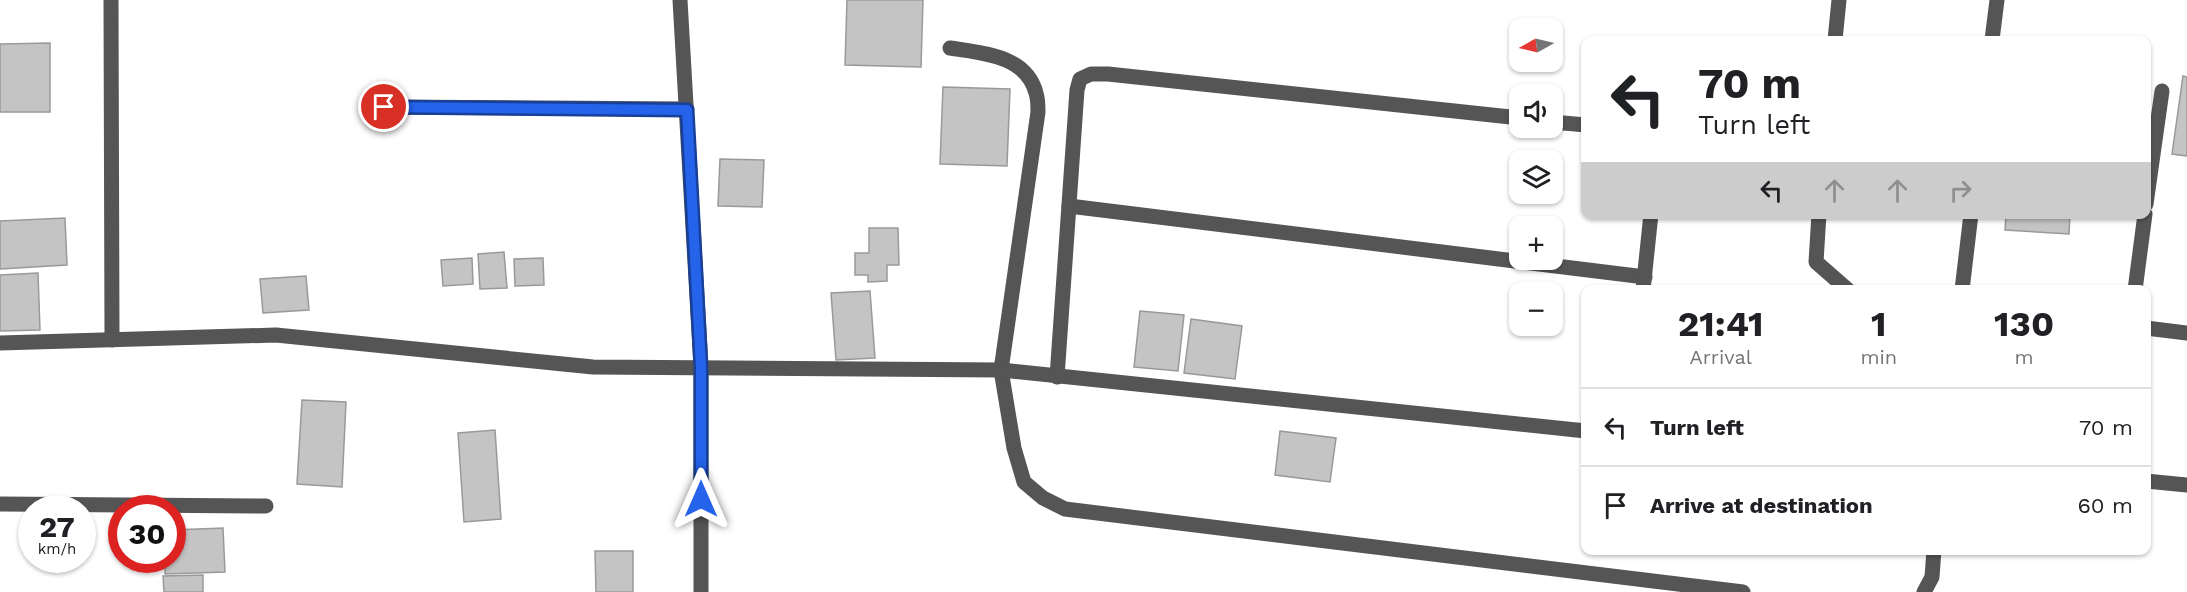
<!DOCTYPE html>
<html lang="en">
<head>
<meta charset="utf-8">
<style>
  :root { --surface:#fff; --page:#f6f6f6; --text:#202124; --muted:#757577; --line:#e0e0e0 }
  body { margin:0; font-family:"Work Sans",sans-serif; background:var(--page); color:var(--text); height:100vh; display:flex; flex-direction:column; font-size:22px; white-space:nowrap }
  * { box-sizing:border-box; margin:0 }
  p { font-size:20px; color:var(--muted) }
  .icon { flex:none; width:33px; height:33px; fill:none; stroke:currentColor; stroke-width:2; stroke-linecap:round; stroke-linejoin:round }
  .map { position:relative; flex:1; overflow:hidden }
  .sheet { position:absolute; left:1581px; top:285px; width:570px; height:270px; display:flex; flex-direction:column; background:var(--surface); border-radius:12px; box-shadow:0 2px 4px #0004 }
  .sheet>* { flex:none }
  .top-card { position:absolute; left:1581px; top:36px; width:570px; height:183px; border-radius:12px; box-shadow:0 2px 4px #0004; background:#fff; color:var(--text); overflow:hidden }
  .needle { width:39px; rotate:262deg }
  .controls { position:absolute; left:1509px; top:18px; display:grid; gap:12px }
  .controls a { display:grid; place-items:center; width:54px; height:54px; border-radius:12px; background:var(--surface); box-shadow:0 2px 4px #0004; font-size:30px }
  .speed { position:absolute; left:18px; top:495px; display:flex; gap:12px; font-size:30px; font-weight:700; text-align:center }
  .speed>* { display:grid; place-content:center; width:78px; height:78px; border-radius:50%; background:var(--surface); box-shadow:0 2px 4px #0004; line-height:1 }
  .speed small { font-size:15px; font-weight:400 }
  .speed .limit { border:9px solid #d22; background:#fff; color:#111 }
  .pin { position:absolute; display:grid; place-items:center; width:51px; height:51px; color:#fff; margin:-26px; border:3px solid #fff; border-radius:50%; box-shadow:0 2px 6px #0007 }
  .me { position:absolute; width:66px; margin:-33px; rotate:0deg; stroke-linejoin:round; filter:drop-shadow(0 0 4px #0008) }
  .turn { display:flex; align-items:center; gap:21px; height:126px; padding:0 18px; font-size:27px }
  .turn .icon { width:78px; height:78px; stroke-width:2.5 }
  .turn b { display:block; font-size:42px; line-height:51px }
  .lanes { display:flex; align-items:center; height:57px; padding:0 18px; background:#0003; justify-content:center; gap:30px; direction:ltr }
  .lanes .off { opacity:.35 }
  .eta { display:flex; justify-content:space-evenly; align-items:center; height:102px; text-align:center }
  .eta b { font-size:36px; font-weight:700; line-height:42px }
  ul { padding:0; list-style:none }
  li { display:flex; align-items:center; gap:18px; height:78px; padding:0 18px; border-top:2px solid var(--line) }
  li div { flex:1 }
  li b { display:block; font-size:22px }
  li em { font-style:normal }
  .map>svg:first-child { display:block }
</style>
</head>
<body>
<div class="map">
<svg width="2187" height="592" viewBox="0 0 2187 592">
  <rect width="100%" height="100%" fill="#fff"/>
  <!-- building -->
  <g fill="#c4c4c4" stroke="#999" stroke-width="1.5">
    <polygon points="847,0 923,0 921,67 845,65"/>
    <polygon points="50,43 50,112 0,112 0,44"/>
    <polygon points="2183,76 2187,77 2187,156 2172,154"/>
    <polygon points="943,87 1010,89 1007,166 940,164"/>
    <polygon points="720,159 764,160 762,207 718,206"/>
    <polygon points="2006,214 2070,214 2069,234 2005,230"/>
    <polygon points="65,218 67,265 0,269 0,221"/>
    <polygon points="869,228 898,228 899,265 887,265 887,281 868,282 868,275 855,275 855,253 869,253"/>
    <polygon points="504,252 507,288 480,289 478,254"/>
    <polygon points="472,258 473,284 443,286 441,260"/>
    <polygon points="543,258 544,285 515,286 514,259"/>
    <polygon points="38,273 40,330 0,331 0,275"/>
    <polygon points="306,276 309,310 263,313 260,279"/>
    <polygon points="870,291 875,358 836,360 831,293"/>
    <polygon points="1140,311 1184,315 1178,371 1134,367"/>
    <polygon points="1191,319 1242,326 1235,379 1184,373"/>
    <polygon points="302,400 346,402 342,487 297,484"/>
    <polygon points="495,430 501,519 464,522 458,433"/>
    <polygon points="1280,431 1336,438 1330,482 1275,475"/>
    <polygon points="223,528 225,572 165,574 165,560 172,560 172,530"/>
    <polygon points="595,551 633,551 633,592 596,592"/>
    <polygon points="203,575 203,592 164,592 163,576"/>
  </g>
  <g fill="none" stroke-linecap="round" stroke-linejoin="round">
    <!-- minor -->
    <g stroke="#555" stroke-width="15">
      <polyline points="111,0 112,340"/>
      <polyline points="680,0 701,367 701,592"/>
      <polyline points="1835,40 1839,0"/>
      <polyline points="1992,40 1997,0"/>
      <path d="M950,48C982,53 1026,55 1036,93C1038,99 1038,106 1038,112L1001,370L1014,448L1024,482L1043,498L1065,509L1743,592"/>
      <polyline points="384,107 687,109"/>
      <polyline points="1552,122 1586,125"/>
      <polyline points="2146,204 2162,91"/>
      <polyline points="1069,206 1645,277"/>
      <polyline points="1819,214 1816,262 1848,290"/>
      <polyline points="1643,290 1651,214"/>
      <polyline points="1962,290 1971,214"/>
      <polyline points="2135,290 2145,214"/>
      <polyline points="2146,328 2187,333"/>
      <polyline points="0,343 276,335 593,367 1001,370 1586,431"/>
      <polyline points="1057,377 1077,90 1080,79 1091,74 1108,74 1520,118"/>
      <polyline points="2146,481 2187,485"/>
      <polyline points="0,504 266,506"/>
      <polyline points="1924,592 1932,577 1934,550"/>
    </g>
  </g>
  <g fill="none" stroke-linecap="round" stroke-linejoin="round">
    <defs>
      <polyline id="route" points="384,107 687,110 701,367 701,499"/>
    </defs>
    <!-- route casing -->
    <use href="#route" stroke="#184099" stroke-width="15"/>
    <!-- route -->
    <use href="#route" stroke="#2563eb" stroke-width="10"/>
  </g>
</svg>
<div class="controls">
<a><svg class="needle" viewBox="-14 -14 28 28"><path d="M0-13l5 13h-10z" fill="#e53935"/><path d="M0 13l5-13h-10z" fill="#757577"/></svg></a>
<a><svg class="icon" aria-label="sound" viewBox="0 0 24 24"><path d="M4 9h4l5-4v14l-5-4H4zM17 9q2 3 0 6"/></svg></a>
<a><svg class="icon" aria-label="layers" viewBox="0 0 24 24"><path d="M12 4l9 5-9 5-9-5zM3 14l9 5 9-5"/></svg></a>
<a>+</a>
<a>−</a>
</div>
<div class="speed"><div>27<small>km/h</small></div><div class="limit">30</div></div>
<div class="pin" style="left:384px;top:107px;background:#d93025"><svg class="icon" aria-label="arrive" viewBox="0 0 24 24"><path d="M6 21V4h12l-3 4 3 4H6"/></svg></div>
<svg class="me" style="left:701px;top:499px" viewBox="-20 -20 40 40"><path d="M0-17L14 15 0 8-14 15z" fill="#2563eb" stroke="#fff" stroke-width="4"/></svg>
<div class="top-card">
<div class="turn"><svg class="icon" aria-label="left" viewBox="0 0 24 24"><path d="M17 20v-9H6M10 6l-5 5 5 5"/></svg><div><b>70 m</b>Turn left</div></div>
<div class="lanes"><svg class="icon" aria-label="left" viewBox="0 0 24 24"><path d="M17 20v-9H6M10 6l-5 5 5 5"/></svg><svg class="icon off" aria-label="ahead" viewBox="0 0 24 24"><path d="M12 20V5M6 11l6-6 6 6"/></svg><svg class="icon off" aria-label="ahead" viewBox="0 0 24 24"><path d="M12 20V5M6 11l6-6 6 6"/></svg><svg class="icon off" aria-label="right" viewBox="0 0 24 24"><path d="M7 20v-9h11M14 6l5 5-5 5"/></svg></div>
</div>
<section class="sheet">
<div class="eta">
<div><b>21:41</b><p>Arrival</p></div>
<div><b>1</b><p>min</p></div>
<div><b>130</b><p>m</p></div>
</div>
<ul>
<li><svg class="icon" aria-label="left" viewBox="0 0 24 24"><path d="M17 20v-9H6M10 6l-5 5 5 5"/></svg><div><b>Turn left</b></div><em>70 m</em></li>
<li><svg class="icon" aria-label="arrive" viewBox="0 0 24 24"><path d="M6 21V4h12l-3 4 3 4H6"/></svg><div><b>Arrive at destination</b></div><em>60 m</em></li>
</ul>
</section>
</div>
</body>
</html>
